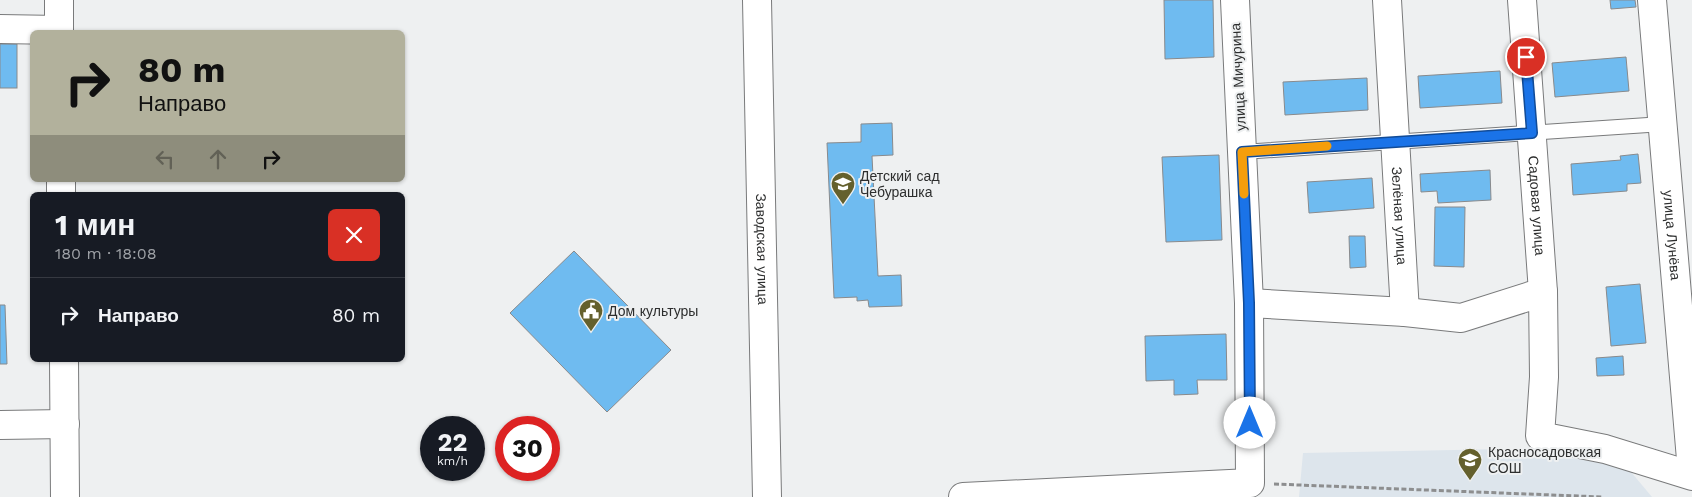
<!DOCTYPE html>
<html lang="ru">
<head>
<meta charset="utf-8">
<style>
  :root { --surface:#171b24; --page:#242831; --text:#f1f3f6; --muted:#9ea1a6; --line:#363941 }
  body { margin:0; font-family:"Work Sans",sans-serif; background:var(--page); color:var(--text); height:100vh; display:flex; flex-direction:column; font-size:19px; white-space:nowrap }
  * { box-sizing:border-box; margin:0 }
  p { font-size:16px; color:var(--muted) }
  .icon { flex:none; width:28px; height:28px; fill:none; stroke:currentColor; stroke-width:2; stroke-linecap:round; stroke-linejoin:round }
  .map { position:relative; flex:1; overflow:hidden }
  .details { position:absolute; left:30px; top:192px; width:375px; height:170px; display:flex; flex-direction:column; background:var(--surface); border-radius:8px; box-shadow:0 1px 4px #0004 }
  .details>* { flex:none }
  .hud { position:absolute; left:30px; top:30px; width:375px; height:152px; border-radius:8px; box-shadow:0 1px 4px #0004; background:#b2b19c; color:#111; overflow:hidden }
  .speed { position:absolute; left:420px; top:416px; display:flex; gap:10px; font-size:25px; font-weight:700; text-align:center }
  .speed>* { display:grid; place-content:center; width:65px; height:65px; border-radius:50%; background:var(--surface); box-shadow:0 1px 4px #0004; line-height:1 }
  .speed small { font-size:12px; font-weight:400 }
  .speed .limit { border:8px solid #d22; background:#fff; color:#111 }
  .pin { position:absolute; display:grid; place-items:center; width:42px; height:42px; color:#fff; margin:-21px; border:2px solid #fff; border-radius:50%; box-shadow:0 1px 5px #0007 }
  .me { position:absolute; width:55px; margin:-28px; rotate:0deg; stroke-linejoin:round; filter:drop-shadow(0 0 4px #0008) }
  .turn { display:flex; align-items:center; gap:18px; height:105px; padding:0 25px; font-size:22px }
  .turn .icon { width:65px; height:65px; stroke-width:2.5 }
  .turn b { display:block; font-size:35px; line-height:42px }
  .lanes { display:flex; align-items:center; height:48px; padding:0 25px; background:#0003; justify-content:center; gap:25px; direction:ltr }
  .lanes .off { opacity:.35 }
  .round { display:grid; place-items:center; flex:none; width:52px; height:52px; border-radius:8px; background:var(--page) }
  .head { display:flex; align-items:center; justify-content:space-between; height:85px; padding:0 25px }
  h1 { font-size:30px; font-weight:700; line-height:38px }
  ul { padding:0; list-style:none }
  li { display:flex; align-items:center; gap:15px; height:75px; padding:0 25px; border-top:1px solid var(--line) }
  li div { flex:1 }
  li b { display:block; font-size:19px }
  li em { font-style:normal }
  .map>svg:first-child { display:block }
</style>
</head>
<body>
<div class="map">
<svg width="1692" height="497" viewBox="0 0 1692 497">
  <rect width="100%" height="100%" fill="#eef0f1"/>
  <!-- built -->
  <polygon fill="#dde5ec" points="1504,449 1626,466 1652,497 1299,497 1303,453"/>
  <!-- building -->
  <g fill="#6fbbf0" stroke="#898a8c">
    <polygon points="1164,0 1213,0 1214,57 1165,59"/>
    <polygon points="1610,0 1635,0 1636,7 1611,9"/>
    <rect x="0" y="44" width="17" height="44"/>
    <polygon points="1626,57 1629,91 1555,97 1552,63"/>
    <polygon points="1500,71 1502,103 1420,108 1418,76"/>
    <polygon points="1367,78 1368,110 1285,115 1283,82"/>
    <polygon points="892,123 893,155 872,156 878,276 901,275 902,306 869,307 868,300 857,301 857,297 834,298 827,143 861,142 861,124"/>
    <polygon points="1638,154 1641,183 1627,184 1627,191 1573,195 1571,164 1621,160 1620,156"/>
    <polygon points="1219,155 1222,240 1166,242 1162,157"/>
    <polygon points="1490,170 1491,200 1438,203 1437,191 1421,192 1420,174"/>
    <polygon points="1372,178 1374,208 1309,213 1307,182"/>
    <polygon points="1435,207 1465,207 1464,267 1434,266"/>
    <polygon points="1349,236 1365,236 1366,267 1350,268"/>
    <polygon points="574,251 671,350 607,412 510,313"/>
    <polygon points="1640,284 1646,343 1611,346 1606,287"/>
    <polygon points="0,305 5,305 7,364 0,364"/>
    <polygon points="1226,334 1227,380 1197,380 1198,394 1174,395 1174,380 1146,381 1145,336"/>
    <polygon points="1623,356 1624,375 1597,376 1596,358"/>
  </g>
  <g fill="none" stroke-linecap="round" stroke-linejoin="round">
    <defs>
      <polyline id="lane" points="1242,152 1663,124"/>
      <g id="street">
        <path id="s1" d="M757,0L767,497"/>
        <path id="s2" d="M1387,0L1405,312"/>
        <path id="s3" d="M1522,0L1543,292"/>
        <path id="s4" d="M1652,0L1692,471"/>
        <polyline points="0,29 59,30"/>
        <polyline points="59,32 59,0"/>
        <polyline points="61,180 61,195"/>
        <polyline points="1249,303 1405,312 1461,318 1543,292 1544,377 1540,436 1605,449 1692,476"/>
        <polyline points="64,360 65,497"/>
        <polyline points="0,425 65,424"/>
        <polyline points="963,497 1250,483 1249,303 1235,0"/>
      </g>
    </defs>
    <!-- lane casing -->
    <use href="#lane" stroke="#797a7b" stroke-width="16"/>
    <!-- street casing -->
    <use href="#street" stroke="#797a7b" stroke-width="30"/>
    <!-- path -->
    <polyline stroke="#8d8e8f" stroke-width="3" stroke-dasharray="5 2.5" stroke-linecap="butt" points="1274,484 1603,497"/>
    <!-- lane -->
    <use href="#lane" stroke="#fff" stroke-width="14"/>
    <!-- street -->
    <use href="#street" stroke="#fff" stroke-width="28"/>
  </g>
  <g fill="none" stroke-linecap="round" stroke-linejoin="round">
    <defs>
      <polyline id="route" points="1250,423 1249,303 1242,152 1532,133 1526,57"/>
    </defs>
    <!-- route casing -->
    <use href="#route" stroke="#114b97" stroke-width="12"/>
    <!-- route -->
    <use href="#route" stroke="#1a73e8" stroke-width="9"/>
    <!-- slow -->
    <polyline stroke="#f59e0b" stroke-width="9" points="1244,194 1242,152 1327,146"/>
  </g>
  <!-- icons -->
  <defs>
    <symbol id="school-pin" viewBox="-11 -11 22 30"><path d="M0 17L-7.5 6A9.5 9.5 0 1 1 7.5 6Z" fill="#64602d" stroke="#eef0f1"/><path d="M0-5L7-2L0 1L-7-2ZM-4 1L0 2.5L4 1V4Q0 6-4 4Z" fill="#fff"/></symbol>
    <symbol id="civic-pin" viewBox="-11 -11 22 30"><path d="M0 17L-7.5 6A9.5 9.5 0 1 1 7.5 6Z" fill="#64602d" stroke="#eef0f1"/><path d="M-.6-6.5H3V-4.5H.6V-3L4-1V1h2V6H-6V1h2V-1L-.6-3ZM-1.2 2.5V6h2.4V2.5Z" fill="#fff"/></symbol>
  </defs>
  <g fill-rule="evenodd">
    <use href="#school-pin" x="829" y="170" width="28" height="38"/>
    <use href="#civic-pin" x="577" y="297" width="28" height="38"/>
    <use href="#school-pin" x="1456" y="446" width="28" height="38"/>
  </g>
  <g text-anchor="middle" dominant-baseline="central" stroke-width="4" stroke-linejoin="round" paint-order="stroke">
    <!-- street labels -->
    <g font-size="14" fill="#2d2e2e" stroke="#eef0f1">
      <text transform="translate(1238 77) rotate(-93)">улица Мичурина</text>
      <text stroke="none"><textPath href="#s3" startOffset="206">Садовая улица</textPath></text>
      <text stroke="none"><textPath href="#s2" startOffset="216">Зелёная улица</textPath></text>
      <text stroke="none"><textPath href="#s4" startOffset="236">улица Лунёва</textPath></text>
      <text stroke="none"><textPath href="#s1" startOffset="249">Заводская улица</textPath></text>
    </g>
    <!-- poi labels -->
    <g font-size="14" fill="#2d2e2e" stroke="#eef0f1" text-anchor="start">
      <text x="860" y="176">Детский сад<tspan x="860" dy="16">Чебурашка</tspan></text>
      <text x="608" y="311">Дом культуры</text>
      <text x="1488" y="452">Красносадовская<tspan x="1488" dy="16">СОШ</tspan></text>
    </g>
  </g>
</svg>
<div class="speed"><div>22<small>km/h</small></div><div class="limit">30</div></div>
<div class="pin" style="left:1526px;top:57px;background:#d93025"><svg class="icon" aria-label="arrive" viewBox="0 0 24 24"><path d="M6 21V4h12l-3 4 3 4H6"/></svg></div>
<svg class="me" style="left:1250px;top:423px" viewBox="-20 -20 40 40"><circle r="19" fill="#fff"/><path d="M0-13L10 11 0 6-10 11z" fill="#1a73e8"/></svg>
<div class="hud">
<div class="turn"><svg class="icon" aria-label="right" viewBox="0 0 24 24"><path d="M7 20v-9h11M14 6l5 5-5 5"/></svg><div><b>80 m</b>Направо</div></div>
<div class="lanes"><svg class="icon off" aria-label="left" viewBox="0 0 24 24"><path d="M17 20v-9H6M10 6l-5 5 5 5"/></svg><svg class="icon off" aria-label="ahead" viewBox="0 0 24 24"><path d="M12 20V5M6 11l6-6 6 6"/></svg><svg class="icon" aria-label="right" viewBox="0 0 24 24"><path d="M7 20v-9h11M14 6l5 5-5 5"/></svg></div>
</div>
<section class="details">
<div class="head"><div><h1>1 мин</h1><p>180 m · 18:08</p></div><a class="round" style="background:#d93025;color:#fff"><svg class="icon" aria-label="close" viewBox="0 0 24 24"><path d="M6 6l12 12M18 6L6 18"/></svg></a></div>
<ul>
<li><svg class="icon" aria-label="right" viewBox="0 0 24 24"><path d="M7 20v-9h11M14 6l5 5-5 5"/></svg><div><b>Направо</b></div><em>80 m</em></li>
</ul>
</section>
</div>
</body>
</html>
